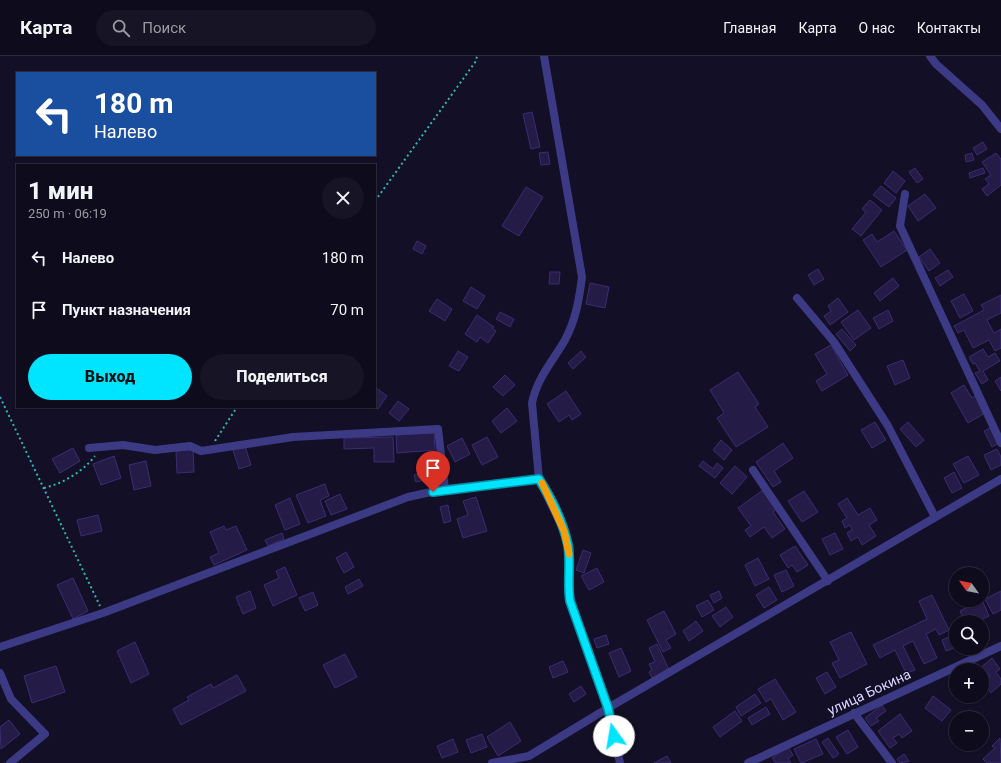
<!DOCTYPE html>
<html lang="ru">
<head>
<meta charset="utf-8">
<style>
  :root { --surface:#0e0b1c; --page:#171425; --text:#f1f3f6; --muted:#9b9ba3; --line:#2e2b3b; --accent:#00e5ff }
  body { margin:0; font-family:Roboto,sans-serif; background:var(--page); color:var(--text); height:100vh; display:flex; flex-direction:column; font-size:15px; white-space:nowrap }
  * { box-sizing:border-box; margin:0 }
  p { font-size:13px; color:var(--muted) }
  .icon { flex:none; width:22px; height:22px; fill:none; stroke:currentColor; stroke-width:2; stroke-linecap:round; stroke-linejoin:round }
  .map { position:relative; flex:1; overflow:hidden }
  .sheet { position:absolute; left:16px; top:108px; width:360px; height:244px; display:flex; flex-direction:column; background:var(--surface); border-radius:0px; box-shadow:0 1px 3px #0004,0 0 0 1px var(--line) }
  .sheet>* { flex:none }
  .top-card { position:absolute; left:16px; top:16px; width:360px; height:84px; border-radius:0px; box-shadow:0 1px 3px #0004,0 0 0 1px var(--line); background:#1a4fa0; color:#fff; overflow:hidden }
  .needle { width:26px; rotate:303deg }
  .controls { position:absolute; left:949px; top:511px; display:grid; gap:8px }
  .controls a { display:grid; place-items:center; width:40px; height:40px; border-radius:50%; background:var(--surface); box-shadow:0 1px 3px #0004,0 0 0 1px var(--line); font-size:20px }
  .pin { position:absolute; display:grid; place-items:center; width:34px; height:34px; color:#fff; margin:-41px -17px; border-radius:50% 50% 50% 0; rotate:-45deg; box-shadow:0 0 4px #0007 }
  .pin .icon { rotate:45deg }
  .me { position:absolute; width:44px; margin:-22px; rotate:347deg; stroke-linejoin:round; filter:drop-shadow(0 0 3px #0008) }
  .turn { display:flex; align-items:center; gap:14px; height:84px; padding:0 12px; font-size:18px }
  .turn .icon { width:52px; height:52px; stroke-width:2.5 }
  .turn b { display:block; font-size:28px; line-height:34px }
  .round { display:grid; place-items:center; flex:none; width:42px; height:42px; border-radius:21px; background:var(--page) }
  .headline { display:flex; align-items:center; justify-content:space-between; height:68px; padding:0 12px }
  h1 { font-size:24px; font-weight:800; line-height:30px }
  .button { display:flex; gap:8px; margin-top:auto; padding:8px 12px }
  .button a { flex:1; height:46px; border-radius:24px; background:var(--accent); color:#111; font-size:16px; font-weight:800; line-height:46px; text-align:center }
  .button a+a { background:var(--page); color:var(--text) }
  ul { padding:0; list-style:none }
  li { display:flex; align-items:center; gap:12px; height:52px; padding:0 12px }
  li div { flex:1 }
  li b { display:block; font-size:15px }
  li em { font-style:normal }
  header { display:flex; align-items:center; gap:24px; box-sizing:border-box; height:56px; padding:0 20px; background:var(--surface); border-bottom:1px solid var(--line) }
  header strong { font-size:19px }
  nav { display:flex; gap:22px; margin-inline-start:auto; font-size:14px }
  .search { width:280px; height:36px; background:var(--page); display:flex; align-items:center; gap:10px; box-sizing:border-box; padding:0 14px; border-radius:22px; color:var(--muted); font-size:15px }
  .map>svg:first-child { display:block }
</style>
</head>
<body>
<header>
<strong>Карта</strong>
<div class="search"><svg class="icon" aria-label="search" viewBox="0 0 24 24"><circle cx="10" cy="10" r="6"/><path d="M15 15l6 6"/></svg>Поиск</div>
<nav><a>Главная</a><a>Карта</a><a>О нас</a><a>Контакты</a></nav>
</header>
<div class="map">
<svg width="1001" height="707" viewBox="0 0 1001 707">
  <rect width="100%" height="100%" fill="#130f26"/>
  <!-- building -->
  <g fill="#241b47" stroke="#3b2d73">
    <polygon points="532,56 540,91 531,93 523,58"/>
    <polygon points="983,86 987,93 977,99 973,92"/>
    <polygon points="548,96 550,108 541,109 539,97"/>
    <polygon points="972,97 974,104 966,106 965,99"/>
    <polygon points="996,97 1001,103 1001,129 987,140 982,133 989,128 985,123 991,119 982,106"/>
    <polygon points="915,112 923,123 917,127 909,116"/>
    <polygon points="983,112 985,117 970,122 969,117"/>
    <polygon points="893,115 905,125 896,137 884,127"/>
    <polygon points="881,130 896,142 889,151 873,139"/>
    <polygon points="526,131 543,141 519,180 502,170"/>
    <polygon points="925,138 936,152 918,165 908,150"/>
    <polygon points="870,144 882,154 861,180 852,173 866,156 862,153"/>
    <polygon points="894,175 907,194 881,211 863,184 872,178 877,186"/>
    <polygon points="417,185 426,190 422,198 413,193"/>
    <polygon points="930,193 940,207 929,215 919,201"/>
    <polygon points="818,213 824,223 814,229 808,219"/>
    <polygon points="948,214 953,221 940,230 935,222"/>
    <polygon points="550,216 560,216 559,228 549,228"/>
    <polygon points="893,222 899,230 880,245 874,237"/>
    <polygon points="590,227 609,231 605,252 586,248"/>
    <polygon points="471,231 485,240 477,253 463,245"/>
    <polygon points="964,238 973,255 960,262 951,245"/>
    <polygon points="1001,239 1001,257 987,264 994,277 1001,273 1001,292 995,295 989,284 973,292 964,274 958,277 954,270 984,254 981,249"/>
    <polygon points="838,242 848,256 830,269 824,260 831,255 828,250"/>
    <polygon points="437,243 452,253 445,265 429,255"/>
    <polygon points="858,254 871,272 854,284 841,266"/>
    <polygon points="888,254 893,265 879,273 873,262"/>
    <polygon points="500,256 514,263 510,271 496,263"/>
    <polygon points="477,259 494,271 492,272 496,275 488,287 480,281 477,286 465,278"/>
    <polygon points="842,273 856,289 850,295 836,278"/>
    <polygon points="831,289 848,319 822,335 816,325 827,318 815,298"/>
    <polygon points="983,293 988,301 995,297 1000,305 983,315 988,324 982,328 975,317 980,315 975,307 973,308 969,301"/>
    <polygon points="458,295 468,301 459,315 449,310"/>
    <polygon points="581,295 586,301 573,313 568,307"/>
    <polygon points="903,304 910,322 895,329 887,310"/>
    <polygon points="738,316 759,348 755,351 768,371 736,391 717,362 724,357 710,334"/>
    <polygon points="505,319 515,329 503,340 493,331"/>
    <polygon points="1001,321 1001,335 995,325"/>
    <polygon points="964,329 972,342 975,340 985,357 968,367 951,337"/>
    <polygon points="375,331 387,340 378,353 374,351"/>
    <polygon points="566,335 581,358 572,364 569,359 559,366 547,348"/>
    <polygon points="398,345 409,353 399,365 389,357"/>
    <polygon points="507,352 517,365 501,377 492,365"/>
    <polygon points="875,366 886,384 872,392 861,374"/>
    <polygon points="908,366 924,384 916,391 900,373"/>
    <polygon points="990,372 999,387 992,391 984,375"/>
    <polygon points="434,377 435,394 397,397 396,379"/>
    <polygon points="393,381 394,406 374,406 374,392 344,393 344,382"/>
    <polygon points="487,381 498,401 482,409 472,389"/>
    <polygon points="462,382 470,398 455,406 447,390"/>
    <polygon points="721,384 732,394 724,404 713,394"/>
    <polygon points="783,387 793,402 774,415 781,426 773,431 756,406"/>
    <polygon points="245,390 251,409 239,413 233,394"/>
    <polygon points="73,392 80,405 60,417 52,403"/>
    <polygon points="997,393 1001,401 1001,409 991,414 984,399"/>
    <polygon points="193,394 194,416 177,417 176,395"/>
    <polygon points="114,400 121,422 101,429 93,408"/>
    <polygon points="968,400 979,419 964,427 953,408"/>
    <polygon points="436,404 440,420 416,426 414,419 430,415 428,406"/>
    <polygon points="146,405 151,430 134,434 129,409"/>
    <polygon points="703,405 713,413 717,407 723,412 715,422 699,410"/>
    <polygon points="735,410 747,421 732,438 720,427"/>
    <polygon points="954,416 962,432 952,437 944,422"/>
    <polygon points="325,428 329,440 320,444 326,460 308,467 296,439"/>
    <polygon points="763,434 777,453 773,456 785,473 772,482 764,471 750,481 745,474 751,470 738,452"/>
    <polygon points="804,435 818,456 802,466 788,445"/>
    <polygon points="340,438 347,453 331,459 325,445"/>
    <polygon points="476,441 487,475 463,482 457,463 468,459 463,445"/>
    <polygon points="290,442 300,468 285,474 275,449"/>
    <polygon points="847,442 858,459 870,452 877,464 869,469 876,480 862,489 858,481 851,485 847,477 852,474 850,469 845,472 842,465 847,462 838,448"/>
    <polygon points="448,449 451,465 444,467 440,451"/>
    <polygon points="98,459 102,475 81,480 77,464"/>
    <polygon points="224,470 226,474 236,470 247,494 214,509 210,501 219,497 210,476"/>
    <polygon points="282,477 284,483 268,490 265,484"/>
    <polygon points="835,477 843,493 830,499 822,483"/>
    <polygon points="795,490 808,509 797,516 792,509 788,512 780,499"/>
    <polygon points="583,494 591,497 584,517 576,514"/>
    <polygon points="346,496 354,511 344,517 336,502"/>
    <polygon points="758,502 769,523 755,530 745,509"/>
    <polygon points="285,511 297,539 273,550 264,529 279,522 276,515"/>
    <polygon points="597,512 604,526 589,534 581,520"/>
    <polygon points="786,514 794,530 782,536 774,519"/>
    <polygon points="73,522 88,555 73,563 57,529"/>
    <polygon points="359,523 363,530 348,538 345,531"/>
    <polygon points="769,531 777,544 764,552 756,539"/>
    <polygon points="250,535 256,552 243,558 236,541"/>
    <polygon points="719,535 722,542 714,547 710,539"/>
    <polygon points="1001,535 1001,554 993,558 985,543"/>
    <polygon points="313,536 318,549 305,555 299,542"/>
    <polygon points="932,539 949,574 939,579 936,573 926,578 937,602 924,608 913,585 903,590 915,614 906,617 895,594 880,602 873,589 927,563 919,545"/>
    <polygon points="708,544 714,554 702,561 696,550"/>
    <polygon points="982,544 989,560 976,566 965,566 960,555"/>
    <polygon points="726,551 733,561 720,571 712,560"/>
    <polygon points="664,555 676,578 666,584 671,592 663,596 647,564"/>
    <polygon points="696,565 703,575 689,585 683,575"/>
    <polygon points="851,576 867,608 840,622 832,607 839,604 830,586"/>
    <polygon points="606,579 609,588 597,592 594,583"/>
    <polygon points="949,581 954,592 946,595 942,584"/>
    <polygon points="135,586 149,618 131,627 117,595"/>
    <polygon points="657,588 669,614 652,622 649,616 652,614 649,608 655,606 649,592"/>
    <polygon points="621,592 631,615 619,621 609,597"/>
    <polygon points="345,598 357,621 335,632 323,609"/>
    <polygon points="992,602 1000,613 996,616 1001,623 1001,628 991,637 982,626 990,620 986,615 982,619 982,614 978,614"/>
    <polygon points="563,605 568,616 553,622 549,611"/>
    <polygon points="56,610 65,636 32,647 24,620"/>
    <polygon points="827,616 836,631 825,638 816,622"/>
    <polygon points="237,619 246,635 181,669 173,653 189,644 187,641 211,628 213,632"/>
    <polygon points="775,623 796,656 783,664 771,643 766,646 758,633"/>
    <polygon points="581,630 586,638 574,646 569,638"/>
    <polygon points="755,638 761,647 741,660 736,651"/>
    <polygon points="933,640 951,654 942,665 925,652"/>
    <polygon points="882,649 886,655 876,662 879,665 871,670 865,662"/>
    <polygon points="766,651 770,658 752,669 748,662"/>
    <polygon points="735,655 742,665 720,681 713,671"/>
    <polygon points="900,658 912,675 902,682 899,678 893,682 897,687 890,692 878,675"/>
    <polygon points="9,664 20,678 1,693 0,671"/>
    <polygon points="510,666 521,685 498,700 487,681"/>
    <polygon points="848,674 858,691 847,698 836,681"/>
    <polygon points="482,678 487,691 471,697 466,684"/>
    <polygon points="828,682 839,698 833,702 822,686"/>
    <polygon points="1000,682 1001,707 987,707 983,703 995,692 992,690"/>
    <polygon points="453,683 458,696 442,702 437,690"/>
    <polygon points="816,683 823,698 801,707 794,693"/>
    <polygon points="788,691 793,699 788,703 791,707 776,707 772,702"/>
    <polygon points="904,698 909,705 900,707 897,703"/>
    <polygon points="667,700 671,707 654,707"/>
  </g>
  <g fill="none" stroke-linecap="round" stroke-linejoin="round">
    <!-- path -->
    <g stroke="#2fb8b0" stroke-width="2" stroke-dasharray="2 3" stroke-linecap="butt">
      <polyline points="375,145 476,5 477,0"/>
      <polyline points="0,341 100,550"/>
      <polyline points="215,385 237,351"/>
      <path d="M44,432C64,427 82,416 95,400"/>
    </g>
    <!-- minor -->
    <g stroke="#3d3a85" stroke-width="8">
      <path d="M544,0L582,221C579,244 576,263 565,284C553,305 537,322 532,347L539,423L564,475L568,489L569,504L568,532L570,545L608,652L620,707"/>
      <polyline points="930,0 936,8 982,49 1001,73"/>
      <polyline points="905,138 900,170 1001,387"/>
      <polyline points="797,242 834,286 888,370 935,461"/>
      <polyline points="89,392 123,389 155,394 190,390 201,395 293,381 438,373 445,433"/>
      <polyline points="753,414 828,525"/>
      <polyline points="0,591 103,557 408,441 445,433 539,423"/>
      <polyline points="0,617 11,643 45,678 10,707"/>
      <polyline points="854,657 892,707"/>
      <polyline points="492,707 529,700 608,652 1001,423"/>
      <polyline points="748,707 1001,590"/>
    </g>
  </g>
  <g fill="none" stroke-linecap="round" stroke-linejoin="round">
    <defs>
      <path id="route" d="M433,436L539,423C551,442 563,466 568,489C571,507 567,526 570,545L608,652L614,680"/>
    </defs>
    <!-- route casing -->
    <use href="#route" stroke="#0095a6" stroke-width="10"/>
    <!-- route -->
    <use href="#route" stroke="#00e5ff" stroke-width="7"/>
    <!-- slow -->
    <polyline stroke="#f59e0b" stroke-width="7" points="542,427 564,475 569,498"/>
  </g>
  <g text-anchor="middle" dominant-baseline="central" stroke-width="3" stroke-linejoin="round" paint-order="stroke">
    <!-- street labels -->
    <g font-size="14" fill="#d9d4ff" stroke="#130f26">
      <text transform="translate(869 636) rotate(-25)">улица Бокина</text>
    </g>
  </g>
</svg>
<div class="controls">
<a><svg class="needle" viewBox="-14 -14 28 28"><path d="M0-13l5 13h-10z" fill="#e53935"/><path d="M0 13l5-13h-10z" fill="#9b9ba3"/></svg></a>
<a><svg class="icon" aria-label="search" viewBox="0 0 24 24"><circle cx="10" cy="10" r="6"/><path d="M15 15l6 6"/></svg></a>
<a>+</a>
<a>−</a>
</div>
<div class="pin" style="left:433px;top:436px;background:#d93025"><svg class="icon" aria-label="arrive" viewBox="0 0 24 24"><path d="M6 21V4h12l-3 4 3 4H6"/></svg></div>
<svg class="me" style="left:614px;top:680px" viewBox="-20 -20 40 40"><circle r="19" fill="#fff"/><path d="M0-13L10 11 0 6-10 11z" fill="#00e5ff"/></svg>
<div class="top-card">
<div class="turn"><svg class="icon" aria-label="left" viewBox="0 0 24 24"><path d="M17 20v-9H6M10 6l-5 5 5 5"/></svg><div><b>180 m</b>Налево</div></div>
</div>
<section class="sheet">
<div class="headline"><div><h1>1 мин</h1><p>250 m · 06:19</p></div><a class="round"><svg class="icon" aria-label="close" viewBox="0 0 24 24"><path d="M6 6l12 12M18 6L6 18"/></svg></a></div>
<ul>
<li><svg class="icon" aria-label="left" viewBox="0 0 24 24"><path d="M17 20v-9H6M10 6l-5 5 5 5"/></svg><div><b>Налево</b></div><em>180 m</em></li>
<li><svg class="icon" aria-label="arrive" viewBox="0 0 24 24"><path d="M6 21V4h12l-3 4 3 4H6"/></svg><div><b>Пункт назначения</b></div><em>70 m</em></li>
</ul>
<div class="button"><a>Выход</a><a>Поделиться</a></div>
</section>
</div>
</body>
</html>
